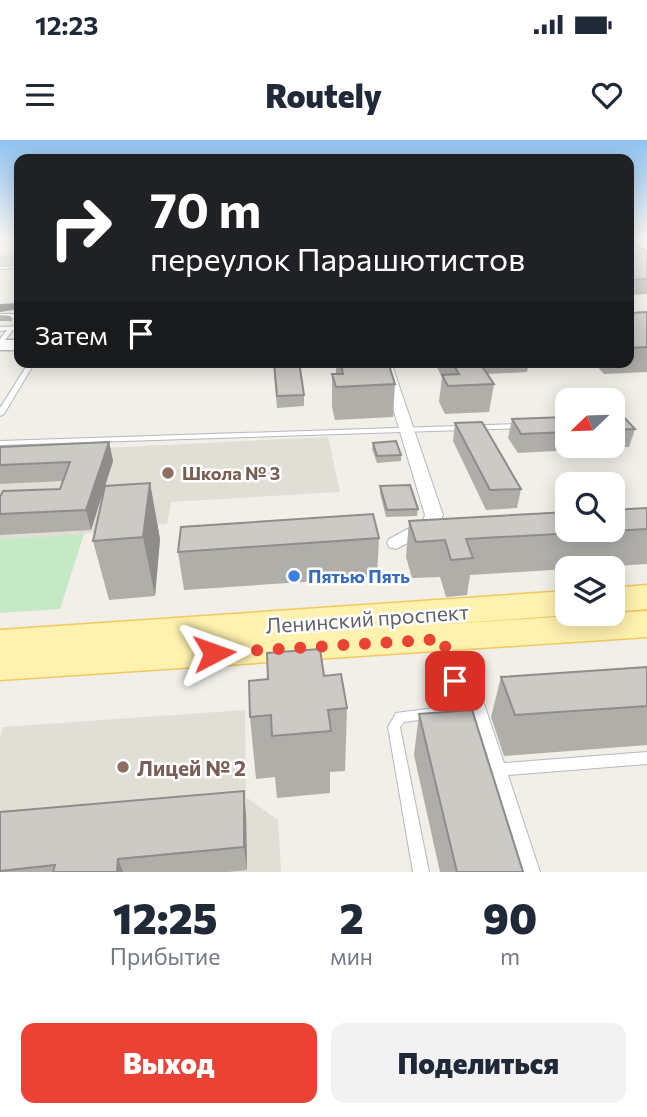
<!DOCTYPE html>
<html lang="ru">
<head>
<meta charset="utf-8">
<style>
  :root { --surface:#fff; --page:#f2f2f3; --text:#1f2937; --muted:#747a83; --accent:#ea4335 }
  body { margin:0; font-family:Commissioner,sans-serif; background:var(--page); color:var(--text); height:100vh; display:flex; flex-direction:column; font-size:26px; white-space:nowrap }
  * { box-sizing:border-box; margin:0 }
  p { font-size:23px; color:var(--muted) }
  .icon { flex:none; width:38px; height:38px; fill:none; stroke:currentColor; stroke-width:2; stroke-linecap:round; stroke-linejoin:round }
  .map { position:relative; height:732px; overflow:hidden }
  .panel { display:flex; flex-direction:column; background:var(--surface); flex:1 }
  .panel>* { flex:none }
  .guide { position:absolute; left:14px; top:14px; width:620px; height:214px; border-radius:14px; box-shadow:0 4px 18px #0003; background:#202124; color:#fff; overflow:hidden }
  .needle { width:46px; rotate:247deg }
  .controls { position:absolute; left:555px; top:248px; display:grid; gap:14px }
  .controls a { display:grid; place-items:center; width:70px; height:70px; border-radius:14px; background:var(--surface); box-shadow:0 4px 18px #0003; font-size:35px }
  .pin { position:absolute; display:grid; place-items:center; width:60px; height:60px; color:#fff; margin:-30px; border-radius:14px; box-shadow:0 4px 10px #0006 }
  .me { position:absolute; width:77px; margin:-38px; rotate:86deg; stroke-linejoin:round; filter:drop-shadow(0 0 5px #0008) }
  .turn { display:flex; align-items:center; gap:24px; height:147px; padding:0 21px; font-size:32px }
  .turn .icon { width:91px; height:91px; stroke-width:2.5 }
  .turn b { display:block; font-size:49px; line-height:60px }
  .then { display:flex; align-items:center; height:66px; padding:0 21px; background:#0003; gap:14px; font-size:26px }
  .eta { display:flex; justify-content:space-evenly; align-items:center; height:119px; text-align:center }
  .eta b { font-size:42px; font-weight:800; line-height:49px }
  .action { display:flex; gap:14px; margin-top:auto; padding:14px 21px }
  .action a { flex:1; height:80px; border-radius:14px; background:var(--accent); color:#fff; font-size:28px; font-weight:800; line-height:80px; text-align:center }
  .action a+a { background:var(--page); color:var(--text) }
  .status { display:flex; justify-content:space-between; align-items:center; height:49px; padding:0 35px; background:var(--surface); direction:ltr }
  .status svg { height:19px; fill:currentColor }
  header { display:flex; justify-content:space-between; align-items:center; height:91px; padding:0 21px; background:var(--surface); font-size:32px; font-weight:800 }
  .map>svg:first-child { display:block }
</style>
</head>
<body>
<div class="status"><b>12:23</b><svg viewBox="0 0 49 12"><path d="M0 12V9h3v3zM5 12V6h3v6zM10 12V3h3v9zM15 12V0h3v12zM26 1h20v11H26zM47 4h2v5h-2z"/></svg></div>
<header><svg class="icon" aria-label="menu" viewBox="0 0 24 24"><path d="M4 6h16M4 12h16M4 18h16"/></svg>Routely<svg class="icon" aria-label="heart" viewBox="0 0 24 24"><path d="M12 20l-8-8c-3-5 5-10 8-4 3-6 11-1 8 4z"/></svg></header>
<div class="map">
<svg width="647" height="732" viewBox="0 0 647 732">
  <rect width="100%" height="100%" fill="#f1efe8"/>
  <!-- education -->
  <g fill="#e1ded6">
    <polygon points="328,297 340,352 171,362 167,384 111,388 84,394 0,399 0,313"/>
    <polygon points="245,570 246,657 278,680 281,732 0,732 0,597 3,587"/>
  </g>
  <!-- green -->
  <polygon fill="#c5e8c5" points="84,394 60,469 0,473 0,399"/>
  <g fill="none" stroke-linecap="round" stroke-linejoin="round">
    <!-- taxiway -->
    <polygon fill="#d4d3d0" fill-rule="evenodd" points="19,114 19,128 0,129 0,115"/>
    <defs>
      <g id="service">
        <polygon points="628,98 647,100 647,102 628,100"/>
        <polygon points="19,126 19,128 0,129 0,127"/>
        <rect x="0" y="174" width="19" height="4"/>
        <polygon points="19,186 19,190 13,190 2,204 0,205 0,199 7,190 0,191 0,187"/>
        <polygon points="29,222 35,222 4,274 0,276 0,268"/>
        <polygon points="519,284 523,286 522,288 0,305 0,301"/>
        <polygon points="443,495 447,496 449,499 463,547 478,549 480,552 504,623 647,612 647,624 508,635 540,732 524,732 469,557 463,557 459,569 449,576 404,582 400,587 429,732 413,732 388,587 396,573 442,567 450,562 452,552 437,499 439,496"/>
      </g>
      <polygon id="minor" points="379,222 391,222 443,375 437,388 396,409 389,407 387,403 389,399 423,381 425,375"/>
      <rect id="secondary" x="0" y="200" width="19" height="10"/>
      <g id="primary">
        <polygon points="647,445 647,469 612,472 612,448"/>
        <polygon points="567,451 567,475 434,485 647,471 647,497 0,540 0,490"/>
      </g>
    </defs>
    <!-- service casing -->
    <use href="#service" stroke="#b5b8bc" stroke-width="2"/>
    <!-- minor casing -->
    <use href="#minor" stroke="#b5b8bc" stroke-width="2"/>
    <!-- secondary casing -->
    <use href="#secondary" stroke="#b6babf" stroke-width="3"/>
    <!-- primary casing -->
    <use href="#primary" stroke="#f2c960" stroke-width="3"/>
    <!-- service -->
    <use href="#service" fill="#fff" fill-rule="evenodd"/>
    <!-- minor -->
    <use href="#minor" fill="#fff" fill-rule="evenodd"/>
    <!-- secondary -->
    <use href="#secondary" fill="#fff" fill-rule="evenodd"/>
    <!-- primary -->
    <use href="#primary" fill="#fff2af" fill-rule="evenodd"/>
  </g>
  <!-- wall -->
  <g fill="#afaea9">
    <polygon points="628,101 647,111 647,154 628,155"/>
    <polygon points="647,172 647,232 604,234 593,222 628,222 628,173"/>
    <polygon points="0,175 11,176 12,181 0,181"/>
    <polygon points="273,222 299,222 304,255 304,266 277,268"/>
    <polygon points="336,222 388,222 395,244 393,277 335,280 332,267 332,234 336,234"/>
    <polygon points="434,222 529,222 527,232 486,234 494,244 489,272 445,274 439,262 442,237"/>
    <polygon points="612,275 635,289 629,307 518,313 508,298 512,279 567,277 567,306 612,306"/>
    <polygon points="455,283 521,349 517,368 486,370 453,301"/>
    <polygon points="109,302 113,321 91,390 0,395 0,357 60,349 62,341 0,344 0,307"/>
    <polygon points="373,303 401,315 401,321 377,323 372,309"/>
    <polygon points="150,343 160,399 155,456 109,460 93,401"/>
    <polygon points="380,346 418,369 417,376 386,377 380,353"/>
    <polygon points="647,368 647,424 470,435 467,455 446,457 440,437 412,438 406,417 409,381"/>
    <polygon points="379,398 377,437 184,450 178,412"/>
    <polygon points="647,527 647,605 504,616 491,577 501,537"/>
    <polygon points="324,536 347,568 345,631 330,632 330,653 277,658 275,637 256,639 250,577"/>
    <polygon points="419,574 523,732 440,732 414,615"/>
    <polygon points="0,672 246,674 247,730 228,732 0,732"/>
  </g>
  <!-- shaded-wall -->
  <g fill="#8f8d8a">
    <polygon points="19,164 19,169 0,172 0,167"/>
    <polygon points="109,302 113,321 91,390 86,370"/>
    <polygon points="150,343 160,399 155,456 143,397"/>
    <polygon points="244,651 246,674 247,730 244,707"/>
    <polygon points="118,719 123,732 117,732"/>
  </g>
  <!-- building -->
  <g fill="#cccac5" stroke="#8f8d8a" stroke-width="2">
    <polygon points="628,101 647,111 647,139 628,140"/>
    <polygon points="19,164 0,167 0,165"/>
    <polygon points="647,172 647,207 628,208 628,173"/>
    <polygon points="274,222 299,222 304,255 277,256"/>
    <polygon points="340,222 388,222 395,244 336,247 332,234 343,234"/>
    <polygon points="452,222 479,222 494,244 448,246 442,235 459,234"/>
    <polygon points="621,274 635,289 612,290 612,275"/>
    <polygon points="567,277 567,292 521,294 512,279"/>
    <polygon points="482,282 521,349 490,350 455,283"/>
    <polygon points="396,301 401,315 377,316 373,303"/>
    <polygon points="109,302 86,370 0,374 0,357 3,351 60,349 70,322 0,325 0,307"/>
    <polygon points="150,343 143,397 93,401 105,346"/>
    <polygon points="410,345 418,369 387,370 380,346"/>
    <polygon points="647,368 647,389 466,399 473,418 451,420 445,400 416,402 409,381 567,372 567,390 612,390 612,370"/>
    <polygon points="373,374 379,398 178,412 181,387"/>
    <polygon points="320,509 324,536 341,534 347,568 328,570 331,591 272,596 271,575 250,577 249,541 268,539 267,513"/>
    <polygon points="647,527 647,566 515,575 501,537"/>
    <polygon points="472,570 523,732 457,732 419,574"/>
    <polygon points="244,651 244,707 118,719 117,732 53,732 55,725 0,731 0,672"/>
  </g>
  <!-- sky -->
  <linearGradient id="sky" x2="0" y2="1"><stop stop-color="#8fc3f1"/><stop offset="0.49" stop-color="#f9f8f5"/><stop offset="1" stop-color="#f9f8f5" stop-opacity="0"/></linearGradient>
  <rect width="647" height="201" fill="url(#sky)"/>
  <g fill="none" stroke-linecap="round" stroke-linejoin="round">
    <!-- route -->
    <polyline stroke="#ea4335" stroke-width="12" stroke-dasharray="0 21.6" points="214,513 443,499 455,541"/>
  </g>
  <!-- markers -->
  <g fill="#8d6e63" stroke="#fff" stroke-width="2.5">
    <circle cx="168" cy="333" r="7"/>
    <circle cx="123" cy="627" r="7"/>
  </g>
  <circle fill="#3f7fe0" stroke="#fff" stroke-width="2.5" cx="294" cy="436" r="7"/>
  <g text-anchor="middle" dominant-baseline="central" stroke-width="5" stroke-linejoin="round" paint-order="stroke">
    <!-- education labels -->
    <g font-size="18" font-weight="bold" fill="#785e54" stroke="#fff" text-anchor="start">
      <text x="182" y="333">Школа № 3</text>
    </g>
    <!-- shop labels -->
    <g font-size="18" font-weight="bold" fill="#366cbe" stroke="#fff" text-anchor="start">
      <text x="308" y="436">Пятью Пять</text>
    </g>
    <!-- near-street labels -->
    <g font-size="21" fill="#5f6368" stroke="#fff">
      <text transform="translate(367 478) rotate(-4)">Ленинский проспект</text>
    </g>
    <!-- near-education labels -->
    <g font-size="21" font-weight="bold" fill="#785e54" stroke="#fff" text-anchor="start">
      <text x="137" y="627">Лицей № 2</text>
    </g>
  </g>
</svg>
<div class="controls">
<a><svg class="needle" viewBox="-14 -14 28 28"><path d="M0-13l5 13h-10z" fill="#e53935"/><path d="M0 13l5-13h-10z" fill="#747a83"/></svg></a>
<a><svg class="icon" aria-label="search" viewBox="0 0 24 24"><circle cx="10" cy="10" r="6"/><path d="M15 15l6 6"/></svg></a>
<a><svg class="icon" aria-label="layers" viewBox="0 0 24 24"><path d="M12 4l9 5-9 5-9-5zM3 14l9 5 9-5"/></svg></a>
</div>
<div class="pin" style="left:455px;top:541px;background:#d93025"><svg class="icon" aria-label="arrive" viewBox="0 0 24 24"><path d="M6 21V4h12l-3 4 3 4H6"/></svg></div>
<svg class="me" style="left:214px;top:513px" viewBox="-20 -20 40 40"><path d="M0-17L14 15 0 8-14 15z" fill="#ea4335" stroke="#fff" stroke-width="4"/></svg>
<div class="guide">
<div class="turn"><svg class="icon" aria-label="right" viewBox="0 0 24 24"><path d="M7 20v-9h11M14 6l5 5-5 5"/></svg><div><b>70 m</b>переулок Парашютистов</div></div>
<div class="then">Затем<svg class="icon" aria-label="arrive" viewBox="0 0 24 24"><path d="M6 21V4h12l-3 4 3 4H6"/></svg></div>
</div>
</div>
<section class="panel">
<div class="eta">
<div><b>12:25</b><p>Прибытие</p></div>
<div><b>2</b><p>мин</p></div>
<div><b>90</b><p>m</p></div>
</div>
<div class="action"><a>Выход</a><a>Поделиться</a></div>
</section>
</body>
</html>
